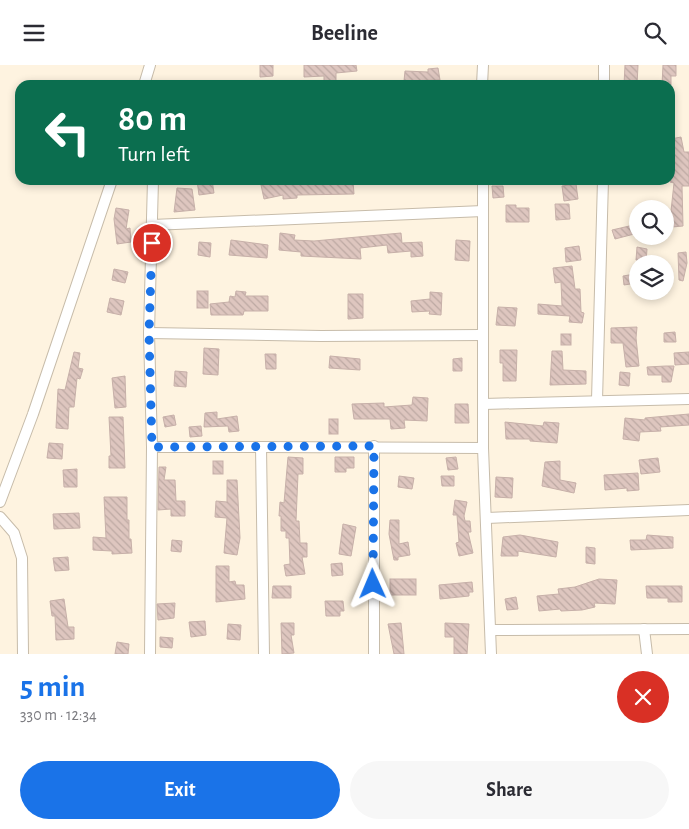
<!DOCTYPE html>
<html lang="en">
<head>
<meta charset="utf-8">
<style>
  :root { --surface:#fff; --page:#f7f7f7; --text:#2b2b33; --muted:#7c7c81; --accent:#1a73e8 }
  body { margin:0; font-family:"Alegreya Sans",sans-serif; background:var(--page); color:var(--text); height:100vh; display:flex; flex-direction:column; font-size:19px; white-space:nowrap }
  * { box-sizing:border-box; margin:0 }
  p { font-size:16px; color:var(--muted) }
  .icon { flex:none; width:28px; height:28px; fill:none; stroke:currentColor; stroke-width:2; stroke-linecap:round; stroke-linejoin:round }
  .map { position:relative; height:589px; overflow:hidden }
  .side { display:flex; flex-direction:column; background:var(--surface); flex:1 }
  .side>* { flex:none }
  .banner { position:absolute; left:15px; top:15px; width:660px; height:105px; border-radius:15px; box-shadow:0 2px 8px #0003; background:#0b6e4f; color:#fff; overflow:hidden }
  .fabs { position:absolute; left:629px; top:135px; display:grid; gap:10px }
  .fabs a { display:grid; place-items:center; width:45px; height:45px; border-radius:50%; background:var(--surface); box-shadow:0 2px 8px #0003; font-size:25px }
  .pin { position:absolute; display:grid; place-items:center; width:42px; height:42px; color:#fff; margin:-21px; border:2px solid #fff; border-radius:50%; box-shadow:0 1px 5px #0007 }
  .me { position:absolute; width:55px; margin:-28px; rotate:359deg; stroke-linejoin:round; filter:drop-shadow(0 0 4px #0008) }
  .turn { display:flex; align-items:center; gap:18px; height:105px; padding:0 20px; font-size:22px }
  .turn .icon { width:65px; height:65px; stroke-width:2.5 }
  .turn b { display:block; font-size:35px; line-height:42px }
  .round { display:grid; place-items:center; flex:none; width:52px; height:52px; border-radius:26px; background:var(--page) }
  .overview { display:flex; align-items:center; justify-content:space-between; height:85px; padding:0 20px }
  h1 { font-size:30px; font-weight:700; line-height:38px; color:var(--accent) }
  .button { display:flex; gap:10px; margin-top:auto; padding:10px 20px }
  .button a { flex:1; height:58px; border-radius:30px; background:var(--accent); color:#fff; font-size:20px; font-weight:700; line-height:58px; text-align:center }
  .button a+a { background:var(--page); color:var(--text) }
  header { display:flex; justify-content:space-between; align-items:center; height:65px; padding:0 20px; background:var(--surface); font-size:22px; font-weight:700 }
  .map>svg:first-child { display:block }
</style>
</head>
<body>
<header><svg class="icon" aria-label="menu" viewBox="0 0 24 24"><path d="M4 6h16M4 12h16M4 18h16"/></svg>Beeline<svg class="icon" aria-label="search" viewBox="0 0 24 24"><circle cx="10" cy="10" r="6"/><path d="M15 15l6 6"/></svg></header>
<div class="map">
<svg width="689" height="589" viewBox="0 0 689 589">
  <defs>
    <pattern id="building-back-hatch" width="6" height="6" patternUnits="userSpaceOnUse" patternTransform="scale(1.25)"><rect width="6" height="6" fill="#dec6bf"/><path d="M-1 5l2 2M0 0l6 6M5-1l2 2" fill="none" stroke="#bda9a3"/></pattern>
  </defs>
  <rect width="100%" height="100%" fill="#fef3e0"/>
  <!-- building -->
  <g fill="url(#building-back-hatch)" stroke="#c7b0a9">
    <polygon points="260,0 273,0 273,11 260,12"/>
    <polygon points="304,0 356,0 357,6 336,8 336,17 324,16 324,11 304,12"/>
    <polygon points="625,0 638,0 637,20 624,20"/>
    <polygon points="663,0 676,0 676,11 671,11 671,20 662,20"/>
    <polygon points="438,3 440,15 404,16 405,6 428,7 428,4"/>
    <polygon points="681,72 684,87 689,87 689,121 682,121 683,161 672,162 671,146 674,118 670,117 670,102 674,103 671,74"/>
    <polygon points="197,115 212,115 214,128 199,130"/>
    <polygon points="284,115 334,116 334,118 353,116 354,129 297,130 297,133 283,134 283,130 264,134 261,120"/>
    <polygon points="576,119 578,134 564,136 562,121"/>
    <polygon points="492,121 503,121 504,132 493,133"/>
    <polygon points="177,123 192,124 195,145 174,147"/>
    <polygon points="555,139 569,139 570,154 556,155"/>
    <polygon points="506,140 516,140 516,143 529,143 529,157 506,157"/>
    <polygon points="116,143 129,145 126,164 130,163 131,177 117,179 114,154"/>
    <polygon points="638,159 638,168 615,174 612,165"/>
    <polygon points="280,168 295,170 294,175 314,176 401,168 402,178 422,177 423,191 411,192 411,186 388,188 387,180 360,183 361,194 301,191 301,187 279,185"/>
    <polygon points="231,175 268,180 267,193 229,190"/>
    <polygon points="456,175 470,176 469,196 455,195"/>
    <polygon points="199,177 211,178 210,192 198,190"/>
    <polygon points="579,181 581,195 566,197 565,183"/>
    <polygon points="637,182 647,184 646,197 636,195"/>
    <polygon points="686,187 687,198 683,216 679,215 678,188"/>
    <polygon points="572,201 575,224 580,224 581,247 584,248 582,258 569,257 570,251 538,249 538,239 562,241 561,217 555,218 553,203"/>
    <polygon points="114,204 128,207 125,218 112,215"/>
    <polygon points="635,209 636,218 624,220 623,211"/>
    <rect x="197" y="226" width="11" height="17"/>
    <polygon points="236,226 246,227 245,231 268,231 268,246 244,246 243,250 211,250 210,239 229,237 230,231 235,232"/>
    <polygon points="430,227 442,228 441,250 429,249 430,246 412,247 411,236 430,234"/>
    <polygon points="348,229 363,229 363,253 348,254"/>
    <polygon points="110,233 124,236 121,250 107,247"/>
    <polygon points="498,242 517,243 515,261 496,260"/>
    <polygon points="637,262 636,273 639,301 626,302 623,278 611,278 611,263"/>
    <polygon points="675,267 676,277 664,277 664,268"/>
    <rect x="561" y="269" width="10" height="11"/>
    <polygon points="204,283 219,284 218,310 203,309"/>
    <polygon points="500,285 517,285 516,316 503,316 503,298 500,298"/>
    <polygon points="552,286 562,286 563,305 586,306 586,319 550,320"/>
    <polygon points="74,287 80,288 78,303 83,304 80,314 77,313 74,342 69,342 68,364 56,363 58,324 65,325"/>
    <polygon points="689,287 689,299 675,300 674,288"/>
    <polygon points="265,289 276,289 276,304 266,304"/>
    <polygon points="330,291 360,294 360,305 329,303"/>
    <polygon points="462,293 462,306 453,306 453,294"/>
    <polygon points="666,301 674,301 671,317 662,317 662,310 648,310 647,302"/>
    <polygon points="175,306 187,307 186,322 174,321"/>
    <polygon points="620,307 630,308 629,321 619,320"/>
    <polygon points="125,311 126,342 115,343 112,313"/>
    <polygon points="413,332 428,333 427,356 404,355 405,363 391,364 390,354 354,354 352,339 384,338 384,342 412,340"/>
    <polygon points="455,339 468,339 469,358 455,358"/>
    <polygon points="217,347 217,354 237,351 239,366 229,367 228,361 204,362 205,348"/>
    <polygon points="689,349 689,360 660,362 661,366 640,367 639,376 623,374 625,353 645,355 645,353"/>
    <polygon points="174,350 176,360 165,362 163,352"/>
    <polygon points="109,352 123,352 125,403 109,403 109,391 111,391"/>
    <rect x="329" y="354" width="9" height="15"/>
    <polygon points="505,357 543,361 544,357 559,358 557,378 530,376 530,374 506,374"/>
    <polygon points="201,361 202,371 190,372 189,362"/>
    <polygon points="49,378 63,379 62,394 47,393"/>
    <polygon points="288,392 303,393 303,409 298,409 296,456 299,456 300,478 307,478 307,492 302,492 305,509 286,511 284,500 290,499 289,473 286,473 286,466 281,466 281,451 279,451 280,437 284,438"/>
    <polygon points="335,392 354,392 354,403 346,403 346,407 335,407"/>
    <polygon points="456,392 458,404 448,405 446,393"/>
    <polygon points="658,393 660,407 641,409 639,395"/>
    <rect x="213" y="396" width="10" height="13"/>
    <polygon points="560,396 560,415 576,418 574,428 542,421 545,397"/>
    <polygon points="159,402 166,402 164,415 175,415 176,436 185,436 185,451 171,451 171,444 158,445"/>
    <polygon points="77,404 77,422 64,422 63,405"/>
    <polygon points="638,408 639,425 627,426 627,423 605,425 604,410"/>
    <polygon points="399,411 414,413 412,424 398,422"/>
    <polygon points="441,411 454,411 454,421 442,421"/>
    <polygon points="496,412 513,413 512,433 495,432"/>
    <polygon points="227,415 237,415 240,473 237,490 224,488 227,453 215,452 216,436 227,437"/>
    <polygon points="104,432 127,432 127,455 129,455 129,474 131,474 132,488 112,489 112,486 93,485 93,472 106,473"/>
    <polygon points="455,435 467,437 464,451 465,456 470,456 471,467 468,467 473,488 459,491 456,478 459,477 457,450 453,450"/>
    <polygon points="79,448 80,463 54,464 53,449"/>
    <polygon points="390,455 399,455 399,479 408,477 410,490 398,492 398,495 394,495 389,469"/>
    <polygon points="343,459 356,462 351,491 339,489"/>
    <polygon points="520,470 558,477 556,492 518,486 518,491 501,491 503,472"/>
    <polygon points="647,470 673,472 673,483 631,485 630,475 646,475"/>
    <polygon points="172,475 182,476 181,487 171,486"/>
    <polygon points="586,482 595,483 595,499 586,498"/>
    <polygon points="68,492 69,505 55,506 53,493"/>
    <polygon points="342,498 343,510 332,511 331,499"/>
    <polygon points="216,501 229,501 229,517 235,516 236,520 244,520 245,534 216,537"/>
    <rect x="390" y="514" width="26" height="16"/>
    <polygon points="599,514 617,515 615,539 594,538 595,542 582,545 561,546 560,544 539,546 537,531 559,529 558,524 575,522"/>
    <polygon points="472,517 473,527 469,527 469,531 440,534 439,520"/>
    <polygon points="273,521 291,521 291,533 272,533"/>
    <polygon points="646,521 682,521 682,537 668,537 668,533 647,533"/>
    <polygon points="516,532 518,544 507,545 505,534"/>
    <polygon points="64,534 68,562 74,562 74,574 56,575 55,551 52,551 50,536"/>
    <polygon points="325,536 343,536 344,546 340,546 340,551 326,551"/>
    <polygon points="175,538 174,553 158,555 157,539"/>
    <polygon points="205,556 206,570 191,572 189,557"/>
    <polygon points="281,558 294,558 294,570 291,570 294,588 282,589"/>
    <polygon points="401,558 404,589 394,589 388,559"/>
    <polygon points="445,558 469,559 467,589 454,589 454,572 445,572"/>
    <polygon points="228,559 241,560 240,575 227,574"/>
    <polygon points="160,572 173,573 172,583 160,582"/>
    <polygon points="117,577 129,579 128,589 115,589"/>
  </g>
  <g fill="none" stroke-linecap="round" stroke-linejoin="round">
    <defs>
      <g id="minor">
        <polyline points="144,20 150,0"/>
        <polyline points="482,20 483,0"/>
        <polyline points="604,20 604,0"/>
        <polyline points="483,115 483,383"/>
        <polyline points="152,160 483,146"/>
        <polyline points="149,268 321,271 482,270"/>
        <polyline points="597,335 603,115"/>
        <polyline points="484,339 689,334"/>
        <polyline points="152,382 261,382 264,589"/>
        <polyline points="261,382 483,383 491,589"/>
        <polyline points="0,437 33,349 112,115"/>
        <polyline points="0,452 14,468 22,493 23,589"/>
        <polyline points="487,453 689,445"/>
        <polyline points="644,564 647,589"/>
        <polyline points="491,565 689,564"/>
        <polyline points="150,589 152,382 149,268 153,115"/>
        <polyline points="374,589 374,381"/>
      </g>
    </defs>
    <!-- minor casing -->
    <use href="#minor" stroke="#c7bcaa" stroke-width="12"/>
    <!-- minor -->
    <use href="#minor" stroke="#fff" stroke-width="10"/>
  </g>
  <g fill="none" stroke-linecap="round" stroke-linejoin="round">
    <!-- route -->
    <polyline stroke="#1a73e8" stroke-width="9" stroke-dasharray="0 16.2" points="152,178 149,268 152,382 374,381 373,519"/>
  </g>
</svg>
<div class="fabs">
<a><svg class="icon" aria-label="search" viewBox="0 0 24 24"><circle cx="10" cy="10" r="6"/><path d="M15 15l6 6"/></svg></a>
<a><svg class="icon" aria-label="layers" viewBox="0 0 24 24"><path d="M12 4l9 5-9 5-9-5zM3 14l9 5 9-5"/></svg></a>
</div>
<div class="pin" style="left:152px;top:178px;background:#d93025"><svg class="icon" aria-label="arrive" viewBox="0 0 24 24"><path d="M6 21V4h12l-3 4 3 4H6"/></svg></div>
<svg class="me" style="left:373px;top:519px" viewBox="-20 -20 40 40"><path d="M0-17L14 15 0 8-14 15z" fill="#1a73e8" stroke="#fff" stroke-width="4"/></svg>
<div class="banner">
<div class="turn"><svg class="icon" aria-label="left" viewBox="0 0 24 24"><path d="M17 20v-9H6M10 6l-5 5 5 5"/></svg><div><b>80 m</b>Turn left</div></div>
</div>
</div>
<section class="side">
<div class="overview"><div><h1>5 min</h1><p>330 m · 12:34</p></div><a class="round" style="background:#d93025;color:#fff"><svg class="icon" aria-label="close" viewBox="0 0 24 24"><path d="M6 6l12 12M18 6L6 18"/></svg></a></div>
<div class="button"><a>Exit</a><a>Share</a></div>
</section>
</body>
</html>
